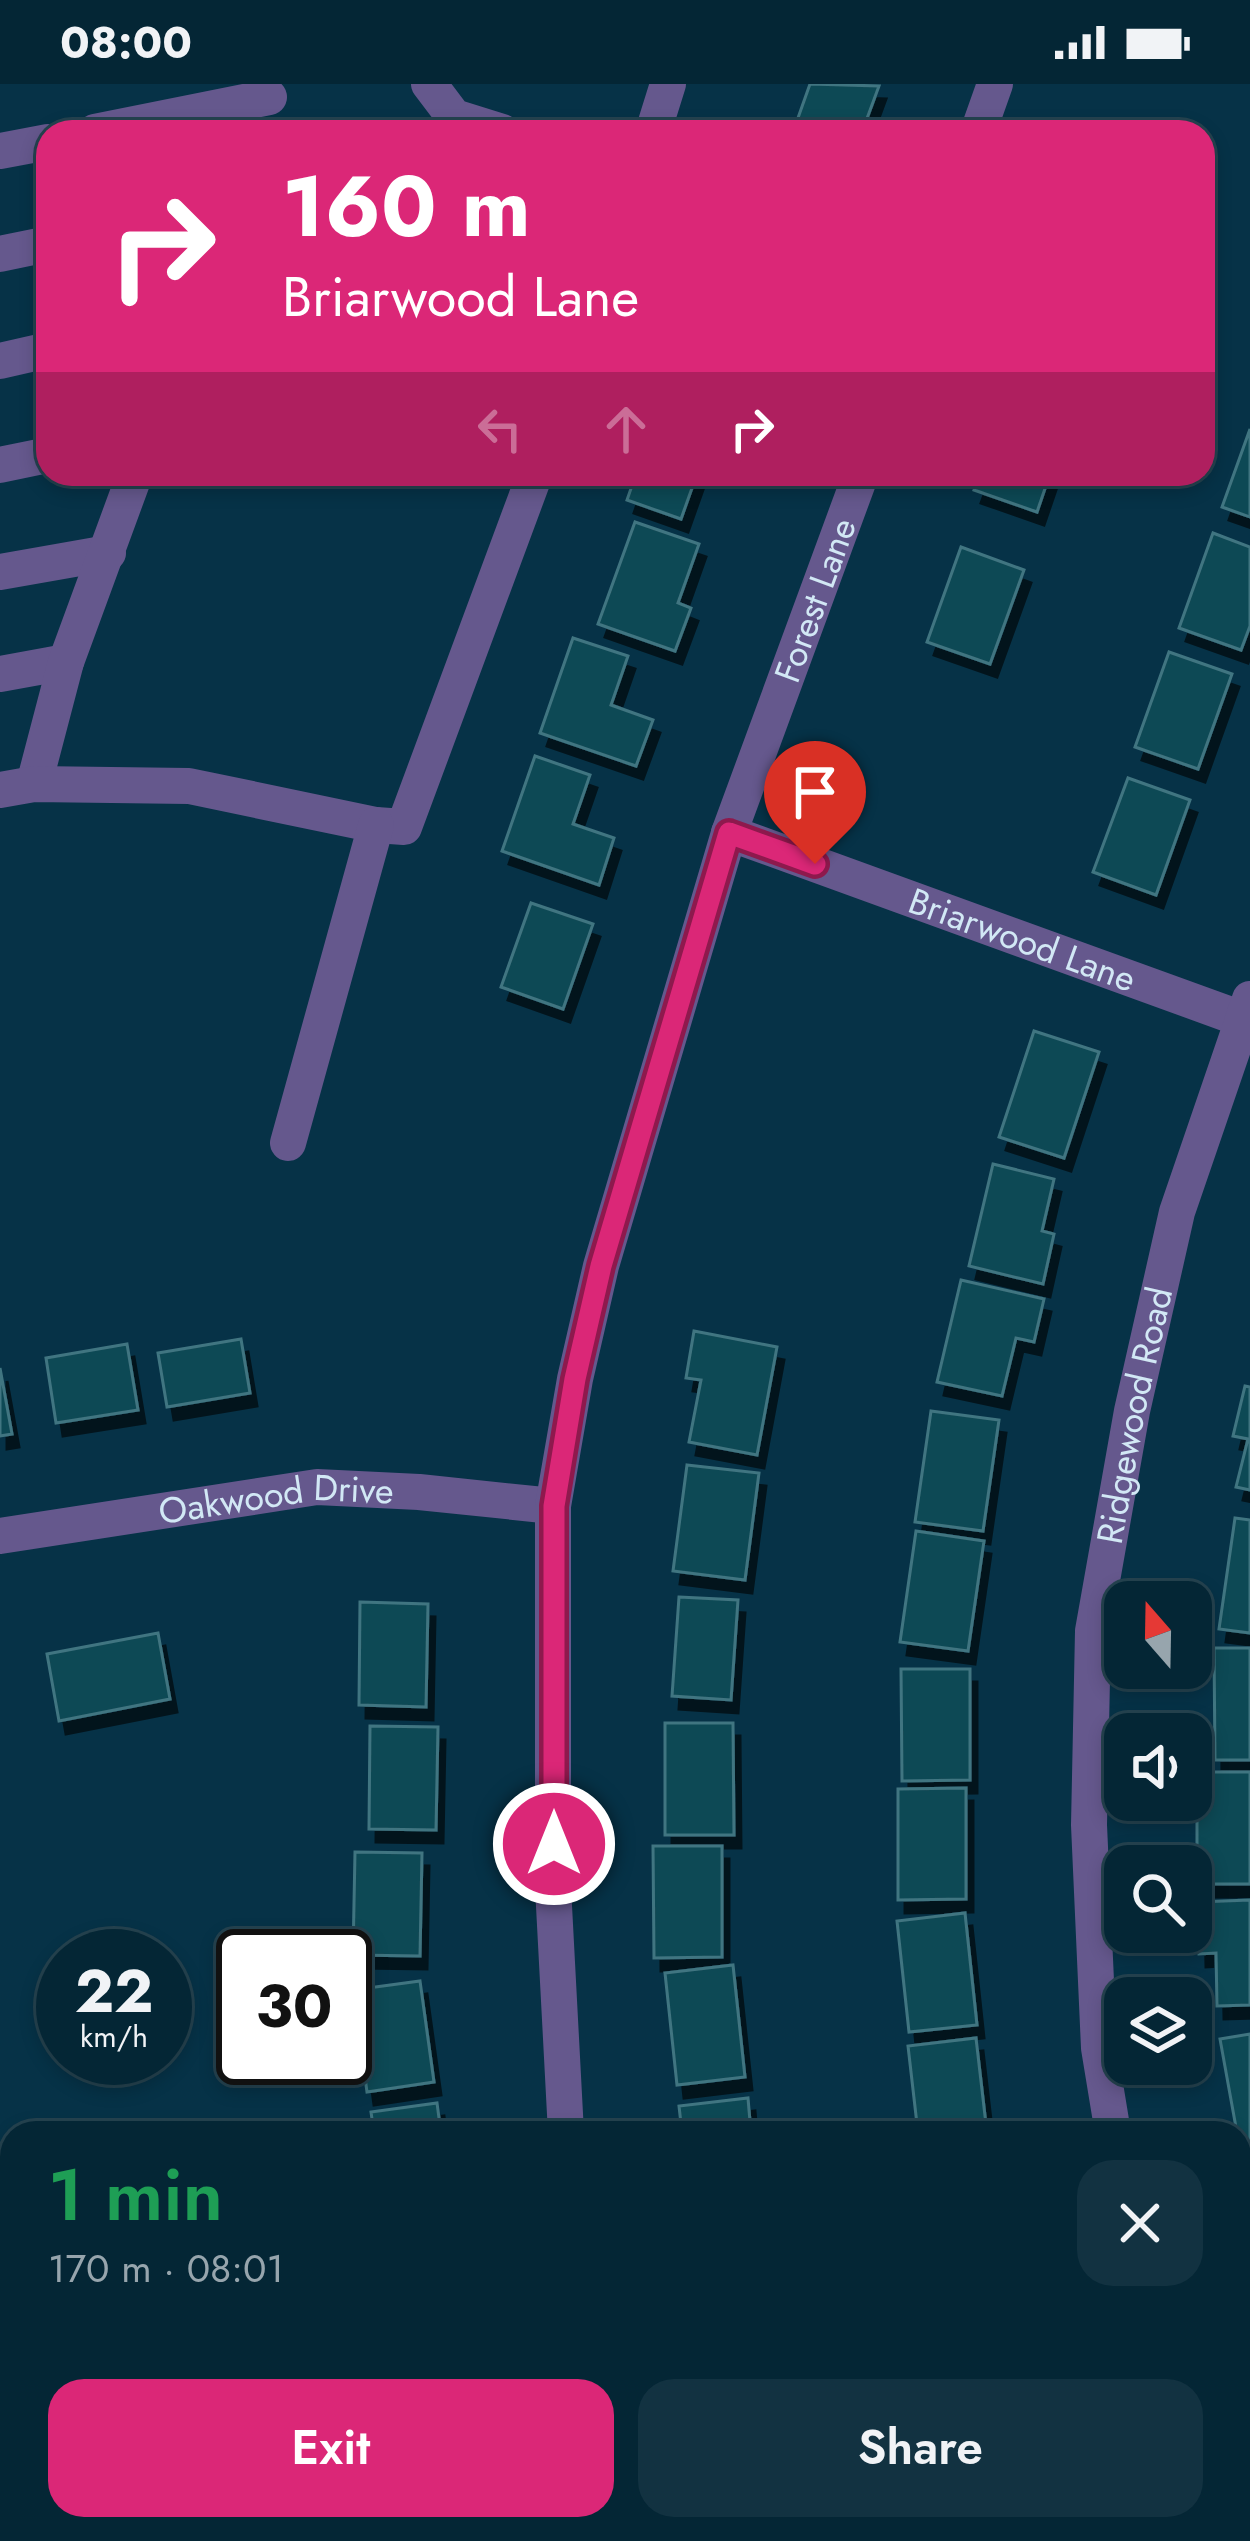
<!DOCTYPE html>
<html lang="en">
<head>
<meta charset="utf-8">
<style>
  :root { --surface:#042635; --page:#123241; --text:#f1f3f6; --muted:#97a5ad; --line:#254350; --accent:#db2777 }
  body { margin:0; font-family:Jost,sans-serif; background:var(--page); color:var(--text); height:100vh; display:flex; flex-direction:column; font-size:45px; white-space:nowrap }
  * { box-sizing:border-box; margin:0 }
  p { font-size:39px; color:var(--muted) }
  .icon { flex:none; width:66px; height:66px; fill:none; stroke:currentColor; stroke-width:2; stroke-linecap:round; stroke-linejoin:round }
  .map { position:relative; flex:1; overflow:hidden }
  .side { position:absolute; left:0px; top:2037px; width:1251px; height:420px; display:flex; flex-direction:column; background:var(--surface); border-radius:36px 36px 0 0; box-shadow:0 6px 18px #0003,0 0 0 3px var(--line) }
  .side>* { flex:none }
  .hud { position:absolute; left:36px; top:36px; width:1179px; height:366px; border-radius:36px; box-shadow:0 6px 18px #0003,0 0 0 3px var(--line); background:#db2777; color:#fff; overflow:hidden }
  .needle { width:78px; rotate:340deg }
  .tools { position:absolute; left:1104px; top:1497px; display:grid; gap:24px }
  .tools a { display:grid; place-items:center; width:108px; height:108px; border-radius:24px; background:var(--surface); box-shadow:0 6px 18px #0003,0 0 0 3px var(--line); font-size:60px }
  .speed { position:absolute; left:36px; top:1845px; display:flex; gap:24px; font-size:60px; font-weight:700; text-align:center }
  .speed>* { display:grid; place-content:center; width:156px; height:156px; border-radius:50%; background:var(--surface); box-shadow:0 6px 18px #0003,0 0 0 3px var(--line); line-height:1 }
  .speed small { font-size:30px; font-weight:400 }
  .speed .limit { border:6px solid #111; border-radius:18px; background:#fff; color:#111 }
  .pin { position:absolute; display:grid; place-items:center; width:102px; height:102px; color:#fff; margin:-123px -51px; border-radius:50% 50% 50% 0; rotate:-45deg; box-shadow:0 0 12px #0007 }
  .pin .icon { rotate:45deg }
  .me { position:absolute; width:132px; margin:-66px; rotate:0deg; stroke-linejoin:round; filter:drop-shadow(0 0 9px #0008) }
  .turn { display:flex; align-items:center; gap:42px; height:252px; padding:0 48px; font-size:54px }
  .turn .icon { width:156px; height:156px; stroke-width:2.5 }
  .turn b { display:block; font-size:84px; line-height:102px }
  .lanes { display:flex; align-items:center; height:114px; padding:0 48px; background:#0003; justify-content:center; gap:60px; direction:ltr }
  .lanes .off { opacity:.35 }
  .round { display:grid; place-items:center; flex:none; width:126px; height:126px; border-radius:36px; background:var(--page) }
  .head { display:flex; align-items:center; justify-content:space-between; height:204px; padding:0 48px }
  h1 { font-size:72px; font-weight:600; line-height:90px; color:#1e9e55 }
  .button { display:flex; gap:24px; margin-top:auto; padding:24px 48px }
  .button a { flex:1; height:138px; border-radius:36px; background:var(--accent); color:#fff; font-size:48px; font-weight:600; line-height:138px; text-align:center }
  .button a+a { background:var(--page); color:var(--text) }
  .status { display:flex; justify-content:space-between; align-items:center; height:84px; padding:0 60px; background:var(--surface); direction:ltr }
  .status svg { height:33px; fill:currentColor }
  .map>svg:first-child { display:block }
</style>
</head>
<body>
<div class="status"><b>08:00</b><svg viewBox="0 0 49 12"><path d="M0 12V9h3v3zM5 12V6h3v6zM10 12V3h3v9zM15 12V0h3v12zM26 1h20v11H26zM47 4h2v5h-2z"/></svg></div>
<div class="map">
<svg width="1250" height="2457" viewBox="0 0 1250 2457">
  <defs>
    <filter id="shadow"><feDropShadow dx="7" dy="13" stdDeviation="0" flood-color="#0009"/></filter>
  </defs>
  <rect width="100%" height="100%" fill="#063247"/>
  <!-- building -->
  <g fill="#104954" stroke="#417581" stroke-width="3" filter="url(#shadow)">
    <polygon points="810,0 879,2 862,48 793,48"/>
    <polygon points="1250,345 1250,433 1222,423"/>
    <polygon points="636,390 697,390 681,435 627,416"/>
    <polygon points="980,390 1050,390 1037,428 974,406"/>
    <polygon points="635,438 699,460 678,519 691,524 675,567 598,540"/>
    <polygon points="1213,449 1250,463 1250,542 1241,566 1179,544"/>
    <polygon points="961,463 1024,486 990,580 927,558"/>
    <polygon points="573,554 628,572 611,621 653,636 636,682 540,649"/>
    <polygon points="1169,568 1232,590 1198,685 1135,663"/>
    <polygon points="535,672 590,691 573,740 614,754 599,801 502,767"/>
    <polygon points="1128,694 1190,716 1156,811 1093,788"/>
    <polygon points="531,819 593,840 563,925 501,903"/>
    <polygon points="1034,947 1099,968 1064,1074 999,1053"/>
    <polygon points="993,1080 1054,1095 1042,1147 1054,1150 1043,1200 969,1182"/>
    <polygon points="961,1196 1044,1215 1034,1258 1016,1254 1002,1312 937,1298"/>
    <polygon points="694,1247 777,1263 757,1371 689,1358 701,1296 686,1294"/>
    <polygon points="241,1255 250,1309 167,1323 158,1269"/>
    <polygon points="127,1260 138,1326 56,1339 46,1274"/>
    <polygon points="0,1284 12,1350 0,1352"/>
    <polygon points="1245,1302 1250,1303 1250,1406 1236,1403 1248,1355 1233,1352"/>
    <polygon points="931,1327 999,1336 983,1447 915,1438"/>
    <polygon points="687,1381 759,1389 745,1496 673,1487"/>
    <polygon points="1235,1434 1250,1436 1250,1549 1219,1545"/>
    <polygon points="916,1447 984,1457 968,1567 900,1558"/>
    <polygon points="679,1513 738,1516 731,1616 672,1612"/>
    <polygon points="360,1518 428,1520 426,1623 359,1621"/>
    <polygon points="158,1549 170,1615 59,1637 47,1570"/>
    <polygon points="1214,1564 1250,1564 1250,1676 1215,1676"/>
    <polygon points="901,1585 970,1585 970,1696 902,1697"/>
    <polygon points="665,1639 733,1639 734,1751 665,1751"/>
    <polygon points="370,1642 438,1643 436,1746 369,1745"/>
    <rect x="1197" y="1688" width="53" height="112"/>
    <polygon points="966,1704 966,1815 898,1816 898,1705"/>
    <polygon points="653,1762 722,1762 722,1873 654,1874"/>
    <polygon points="355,1768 422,1769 420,1872 353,1871"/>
    <polygon points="1250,1816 1250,1921 1217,1922 1216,1869 1199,1870 1198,1818"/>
    <polygon points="965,1829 977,1941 909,1948 897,1837"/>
    <polygon points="733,1881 745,1993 677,2001 665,1889"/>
    <polygon points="420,1897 434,1998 367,2008 353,1906"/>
    <polygon points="1250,1950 1250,2058 1239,2060 1220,1955"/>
    <polygon points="976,1954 987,2049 918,2049 908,1962"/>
    <polygon points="748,2014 751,2049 682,2049 679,2022"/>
    <polygon points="437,2019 441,2049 374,2049 371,2028"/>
    <polygon points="1250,2079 1250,2185 1243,2187 1239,2172 1239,2142 1250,2140 1239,2095 1239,2082"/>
    <polygon points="440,2445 510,2445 513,2457 443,2457"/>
    <polygon points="763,2445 870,2445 874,2457 767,2457"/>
  </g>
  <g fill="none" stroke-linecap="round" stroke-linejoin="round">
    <!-- minor -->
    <g stroke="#65588d" stroke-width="36">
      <polyline points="429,0 454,33 502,48"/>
      <polyline points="95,48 269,13"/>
      <polyline points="653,48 668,0"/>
      <polyline points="978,48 995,0"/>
      <polyline points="0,67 48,58"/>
      <polyline points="0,170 48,160"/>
      <polyline points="0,277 48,266"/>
      <polyline points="0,381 48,371"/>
      <polyline points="0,488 108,469"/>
      <polyline points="0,590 66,578"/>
      <polyline points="34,700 66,578 135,390"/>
      <polyline points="0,706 34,700 189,702 376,741 404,743 535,390"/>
      <path id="s1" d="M729,749L1250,938"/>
      <polyline points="288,1059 376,741"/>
      <path id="s2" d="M0,1452L317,1403L419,1408L553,1422"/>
      <path id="s3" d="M566,2049L553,1803V1422L575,1295L601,1182L729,749L861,390"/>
      <path id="s4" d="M1113,2049L1099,1964L1089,1741L1093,1547L1132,1327L1177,1128L1250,915"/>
      <polyline points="641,2445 644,2457"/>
      <polyline points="1208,2445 1212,2457"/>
    </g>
    <!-- major -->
    <polyline stroke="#9c7eeb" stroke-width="36" points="0,2443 5,2457"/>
  </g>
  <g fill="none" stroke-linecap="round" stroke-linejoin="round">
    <defs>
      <polyline id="route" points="554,1760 554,1422 575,1295 601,1182 729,749 815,780"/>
    </defs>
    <!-- route casing -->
    <use href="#route" stroke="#8e194d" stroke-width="30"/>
    <!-- route -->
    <use href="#route" stroke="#db2777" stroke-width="21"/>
  </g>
  <g text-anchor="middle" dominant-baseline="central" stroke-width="12" stroke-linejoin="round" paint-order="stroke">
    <!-- street labels -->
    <g font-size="36" fill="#d2e8f5" stroke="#071821">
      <text stroke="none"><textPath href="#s3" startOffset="1572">Forest Lane</textPath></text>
      <text stroke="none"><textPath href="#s1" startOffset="312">Briarwood Lane</textPath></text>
      <text stroke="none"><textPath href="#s4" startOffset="723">Ridgewood Road</textPath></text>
      <text stroke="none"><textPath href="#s2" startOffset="279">Oakwood Drive</textPath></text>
    </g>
  </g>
</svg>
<div class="tools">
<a><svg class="needle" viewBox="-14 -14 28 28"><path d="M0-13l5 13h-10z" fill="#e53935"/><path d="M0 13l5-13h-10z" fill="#97a5ad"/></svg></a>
<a><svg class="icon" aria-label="sound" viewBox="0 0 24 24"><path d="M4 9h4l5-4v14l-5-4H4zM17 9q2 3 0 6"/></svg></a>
<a><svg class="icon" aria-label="search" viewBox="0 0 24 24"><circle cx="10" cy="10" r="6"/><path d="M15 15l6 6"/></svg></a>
<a><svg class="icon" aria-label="layers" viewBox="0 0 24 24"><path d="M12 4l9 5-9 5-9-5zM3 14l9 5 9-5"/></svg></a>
</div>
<div class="speed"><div>22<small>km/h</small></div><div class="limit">30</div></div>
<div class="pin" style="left:815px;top:780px;background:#d93025"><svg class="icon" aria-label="arrive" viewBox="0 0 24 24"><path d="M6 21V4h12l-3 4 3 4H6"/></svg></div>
<svg class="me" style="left:554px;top:1760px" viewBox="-20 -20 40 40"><circle r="17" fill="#db2777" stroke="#fff" stroke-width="3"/><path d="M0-11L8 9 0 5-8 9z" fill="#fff"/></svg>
<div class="hud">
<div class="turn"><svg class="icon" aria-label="right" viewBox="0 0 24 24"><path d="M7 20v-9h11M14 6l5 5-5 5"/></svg><div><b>160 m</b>Briarwood Lane</div></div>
<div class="lanes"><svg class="icon off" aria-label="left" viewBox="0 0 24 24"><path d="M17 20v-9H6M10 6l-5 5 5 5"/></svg><svg class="icon off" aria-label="ahead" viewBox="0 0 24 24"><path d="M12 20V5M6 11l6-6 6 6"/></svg><svg class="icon" aria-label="right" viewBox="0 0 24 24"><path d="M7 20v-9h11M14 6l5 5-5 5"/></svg></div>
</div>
<section class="side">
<div class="head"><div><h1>1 min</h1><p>170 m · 08:01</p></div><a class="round"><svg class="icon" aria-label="close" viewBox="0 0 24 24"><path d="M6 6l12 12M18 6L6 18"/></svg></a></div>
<div class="button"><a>Exit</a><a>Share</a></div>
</section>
</div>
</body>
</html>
